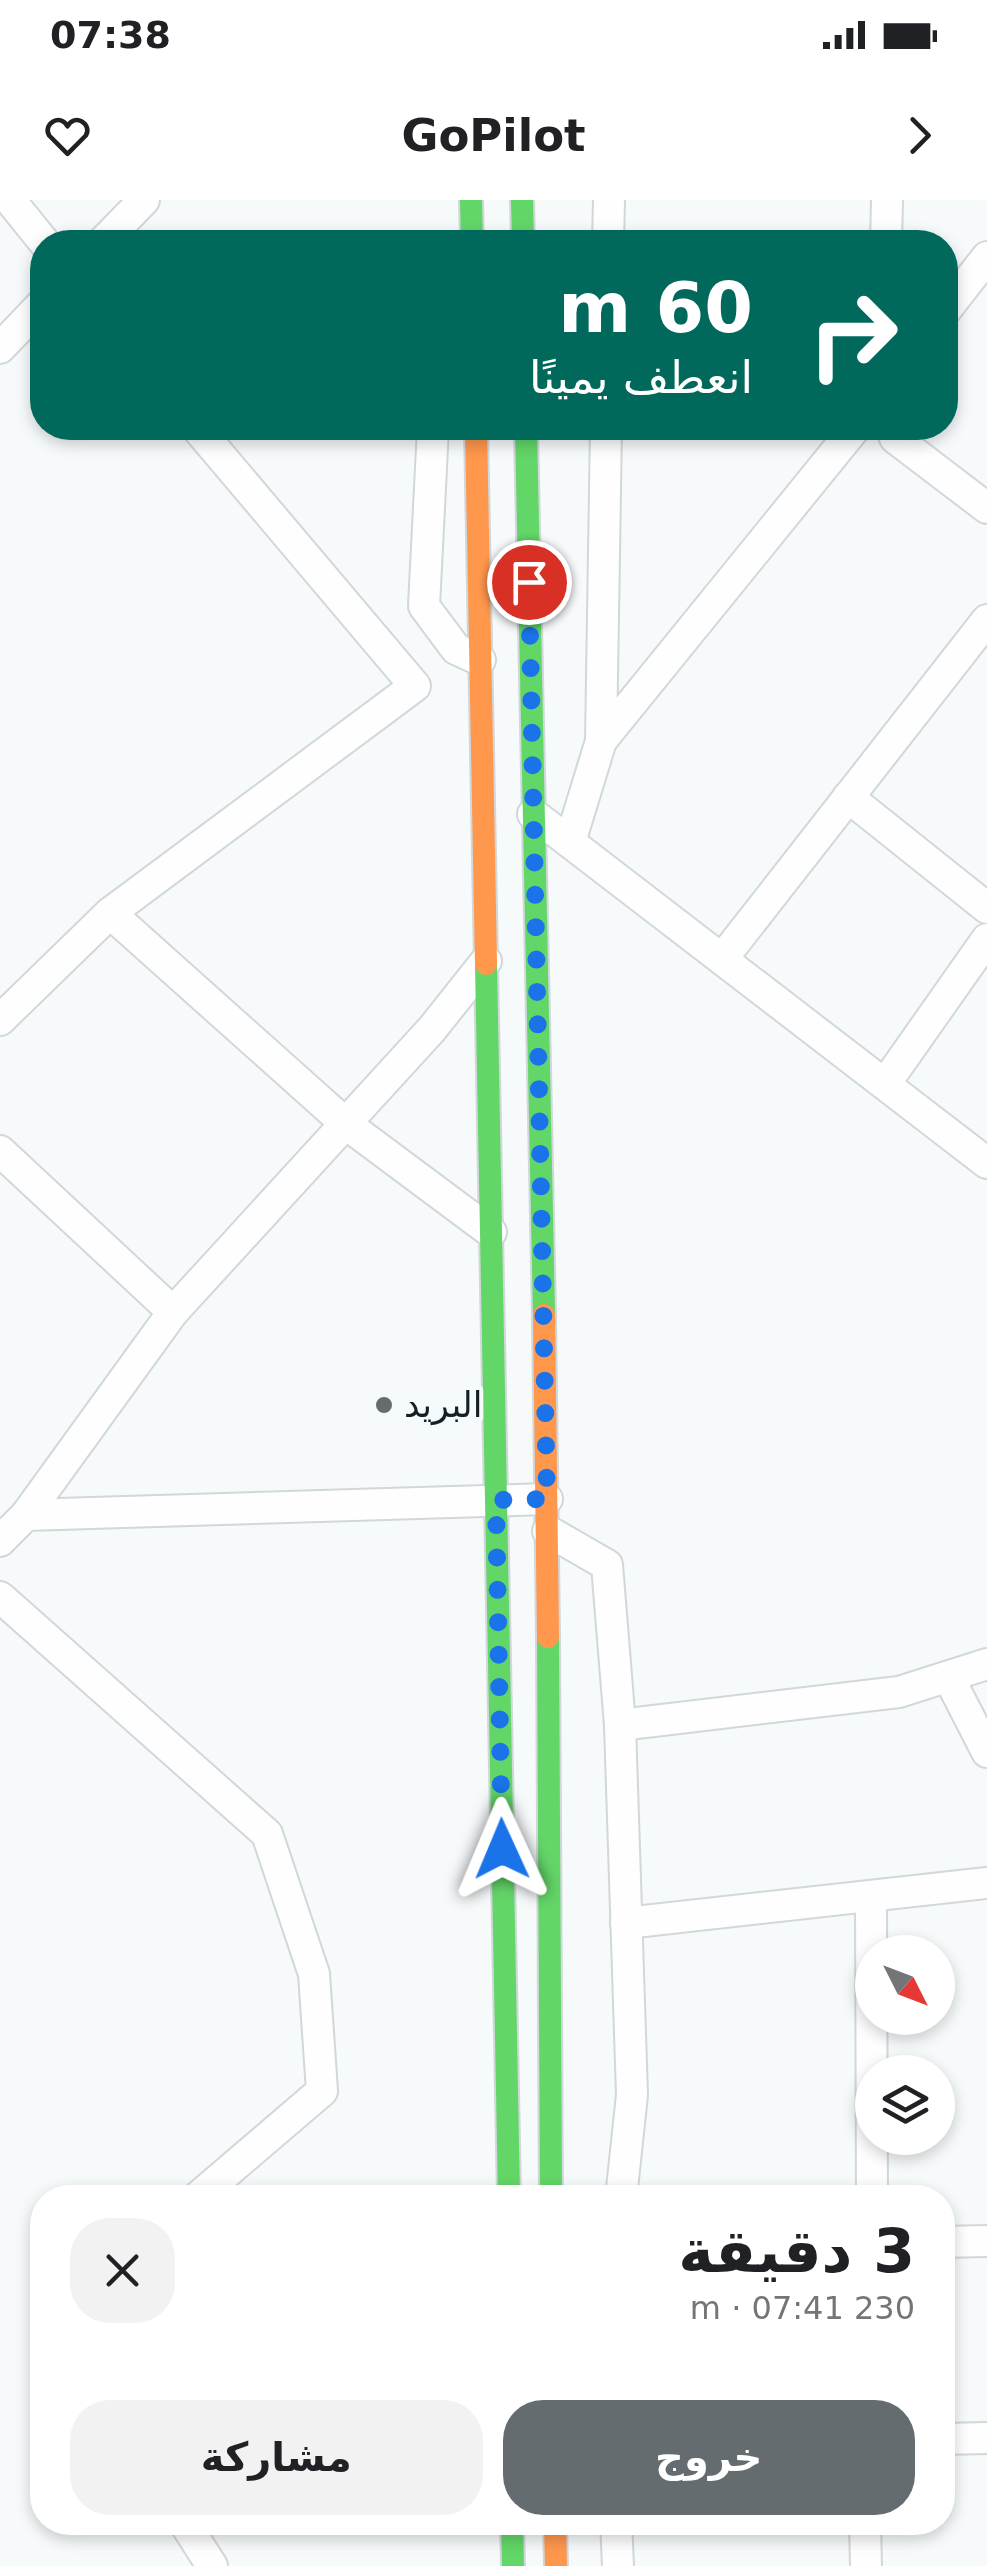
<!DOCTYPE html>
<html lang="ar">
<head>
<meta charset="utf-8">
<style>
  :root { --surface:#fff; --page:#f2f2f2; --text:#202124; --muted:#757577; --accent:#656c6f }
  body { margin:0; font-family:"DejaVu Sans","Noto Naskh Arabic",sans-serif; background:var(--page); color:var(--text); direction:rtl; height:100vh; display:flex; flex-direction:column; font-size:38px; white-space:nowrap }
  * { box-sizing:border-box; margin:0 }
  p { font-size:32px; color:var(--muted) }
  .icon { flex:none; width:55px; height:55px; fill:none; stroke:currentColor; stroke-width:2; stroke-linecap:round; stroke-linejoin:round }
  .map { position:relative; flex:1; overflow:hidden; direction:ltr }
  .details { position:absolute; left:30px; top:1985px; width:925px; height:350px; display:flex; flex-direction:column; background:var(--surface); border-radius:40px; box-shadow:0 5px 15px #0003; direction:rtl }
  .details>* { flex:none }
  .banner { position:absolute; left:30px; top:30px; width:928px; height:210px; border-radius:40px; box-shadow:0 5px 15px #0003; direction:rtl; background:#00695c; color:#fff; overflow:hidden }
  .needle { width:65px; rotate:132deg }
  .fabs { position:absolute; left:855px; top:1735px; display:grid; gap:20px }
  .fabs a { display:grid; place-items:center; width:100px; height:100px; border-radius:50%; background:var(--surface); box-shadow:0 5px 15px #0003; font-size:50px }
  .pin { position:absolute; display:grid; place-items:center; width:85px; height:85px; color:#fff; margin:-42px; border:5px solid #fff; border-radius:50%; box-shadow:0 2px 10px #0007 }
  .me { position:absolute; width:110px; margin:-55px; rotate:359deg; stroke-linejoin:round; filter:drop-shadow(0 0 8px #0008) }
  .turn { display:flex; align-items:center; gap:35px; height:210px; padding:0 40px; font-size:45px }
  .turn .icon { width:130px; height:130px; stroke-width:2.5 }
  .turn b { display:block; font-size:70px; line-height:85px }
  .round { display:grid; place-items:center; flex:none; width:105px; height:105px; border-radius:40px; background:var(--page) }
  .headline { display:flex; align-items:center; justify-content:space-between; height:170px; padding:0 40px }
  h1 { font-size:60px; font-weight:800; line-height:75px }
  .action { display:flex; gap:20px; margin-top:auto; padding:20px 40px }
  .action a { flex:1; height:115px; border-radius:40px; background:var(--accent); color:#fff; font-size:40px; font-weight:800; line-height:115px; text-align:center }
  .action a+a { background:var(--page); color:var(--text) }
  .status { display:flex; justify-content:space-between; align-items:center; height:70px; padding:0 50px; background:var(--surface); direction:ltr }
  .status svg { height:28px; fill:currentColor }
  header { display:flex; justify-content:space-between; align-items:center; height:130px; padding:0 40px; background:var(--surface); font-size:45px; font-weight:800 }
  .map>svg:first-child { display:block }
</style>
</head>
<body>
<div class="status"><b>07:38</b><svg viewBox="0 0 49 12"><path d="M0 12V9h3v3zM5 12V6h3v6zM10 12V3h3v9zM15 12V0h3v12zM26 1h20v11H26zM47 4h2v5h-2z"/></svg></div>
<header><svg class="icon" aria-label="forward" viewBox="0 0 24 24"><path d="M9 5l7 7-7 7"/></svg>GoPilot<svg class="icon" aria-label="heart" viewBox="0 0 24 24"><path d="M12 20l-8-8c-3-5 5-10 8-4 3-6 11-1 8 4z"/></svg></header>
<div class="map">
<svg width="987" height="2366" viewBox="0 0 987 2366">
  <rect width="100%" height="100%" fill="#f7fafb"/>
  <g fill="none" stroke-linecap="round" stroke-linejoin="round">
    <defs>
      <g id="street">
        <polyline points="10,0 44,42"/>
        <polyline points="103,42 144,0"/>
        <polyline points="608,42 609,0"/>
        <polyline points="886,42 887,0"/>
        <polyline points="945,111 987,57"/>
        <polyline points="0,148 42,104"/>
        <polyline points="433,228 424,406 456,449 480,460"/>
        <polyline points="891,228 895,238 987,308"/>
        <polyline points="601,541 855,228"/>
        <polyline points="848,597 987,708"/>
        <polyline points="533,614 987,963"/>
        <polyline points="570,642 601,541 606,228"/>
        <polyline points="110,713 346,924 491,1032"/>
        <polyline points="722,759 987,420"/>
        <polyline points="0,820 110,713 415,486 197,228"/>
        <polyline points="885,884 987,739"/>
        <polyline points="0,951 173,1112"/>
        <polyline points="26,1315 173,1112 432,829 486,761"/>
        <polyline points="548,1331 607,1365 620,1525 632,1895 621,1998"/>
        <polyline points="0,1341 26,1315 547,1299"/>
        <polyline points="0,1397 267,1634 314,1774 322,1891 197,1998"/>
        <polyline points="949,1478 987,1552"/>
        <polyline points="620,1525 899,1492 987,1464"/>
        <polyline points="871,1697 872,1998"/>
        <polyline points="626,1723 987,1683"/>
        <polyline points="942,2042 987,2041"/>
        <polyline points="942,2239 987,2238"/>
        <polyline points="184,2322 212,2366"/>
        <polyline points="616,2322 618,2366"/>
        <polyline points="865,2322 866,2366"/>
      </g>
      <g id="fast">
        <polyline points="471,0 472,42"/>
        <polyline points="522,0 523,42"/>
        <polyline points="526,228 544,1115"/>
        <polyline points="486,764 509,1998"/>
        <polyline points="548,1437 551,1998"/>
        <polyline points="512,2322 513,2366"/>
      </g>
      <g id="slow">
        <polyline points="476,228 486,764"/>
        <polyline points="544,1115 548,1437"/>
        <polyline points="555,2322 556,2366"/>
      </g>
    </defs>
    <!-- street casing -->
    <use href="#street" stroke="#d1d7db" stroke-width="34"/>
    <!-- fast casing -->
    <use href="#fast" stroke="#d1d7db" stroke-width="26"/>
    <!-- slow casing -->
    <use href="#slow" stroke="#d1d7db" stroke-width="26"/>
    <!-- street -->
    <use href="#street" stroke="#fefefe" stroke-width="30"/>
    <!-- fast -->
    <use href="#fast" stroke="#63d668" stroke-width="22"/>
    <!-- slow -->
    <use href="#slow" stroke="#ff974d" stroke-width="22"/>
  </g>
  <g fill="none" stroke-linecap="round" stroke-linejoin="round">
    <!-- route -->
    <polyline stroke="#1a73e8" stroke-width="18" stroke-dasharray="0 32.4" points="502,1649 496,1300 547,1299 529,382"/>
  </g>
  <!-- markers -->
  <circle fill="#656c6f" stroke="#f5fbfd" stroke-width="4" cx="384" cy="1205" r="10"/>
  <g text-anchor="middle" dominant-baseline="central" stroke-width="8" stroke-linejoin="round" paint-order="stroke">
    <!-- poi labels -->
    <g font-size="35" fill="#162024" stroke="#f5fbfd" text-anchor="start">
      <text x="404" y="1205">البريد</text>
    </g>
  </g>
</svg>
<div class="fabs">
<a><svg class="needle" viewBox="-14 -14 28 28"><path d="M0-13l5 13h-10z" fill="#e53935"/><path d="M0 13l5-13h-10z" fill="#757577"/></svg></a>
<a><svg class="icon" aria-label="layers" viewBox="0 0 24 24"><path d="M12 4l9 5-9 5-9-5zM3 14l9 5 9-5"/></svg></a>
</div>
<div class="pin" style="left:529px;top:382px;background:#d93025"><svg class="icon" aria-label="arrive" viewBox="0 0 24 24"><path d="M6 21V4h12l-3 4 3 4H6"/></svg></div>
<svg class="me" style="left:502px;top:1649px" viewBox="-20 -20 40 40"><path d="M0-17L14 15 0 8-14 15z" fill="#1a73e8" stroke="#fff" stroke-width="4"/></svg>
<div class="banner">
<div class="turn"><svg class="icon" aria-label="right" viewBox="0 0 24 24"><path d="M7 20v-9h11M14 6l5 5-5 5"/></svg><div><b>60 m</b>انعطف يمينًا</div></div>
</div>
<section class="details">
<div class="headline"><div><h1>3 دقيقة</h1><p>230 m · 07:41</p></div><a class="round"><svg class="icon" aria-label="close" viewBox="0 0 24 24"><path d="M6 6l12 12M18 6L6 18"/></svg></a></div>
<div class="action"><a>خروج</a><a>مشاركة</a></div>
</section>
</div>
</body>
</html>
